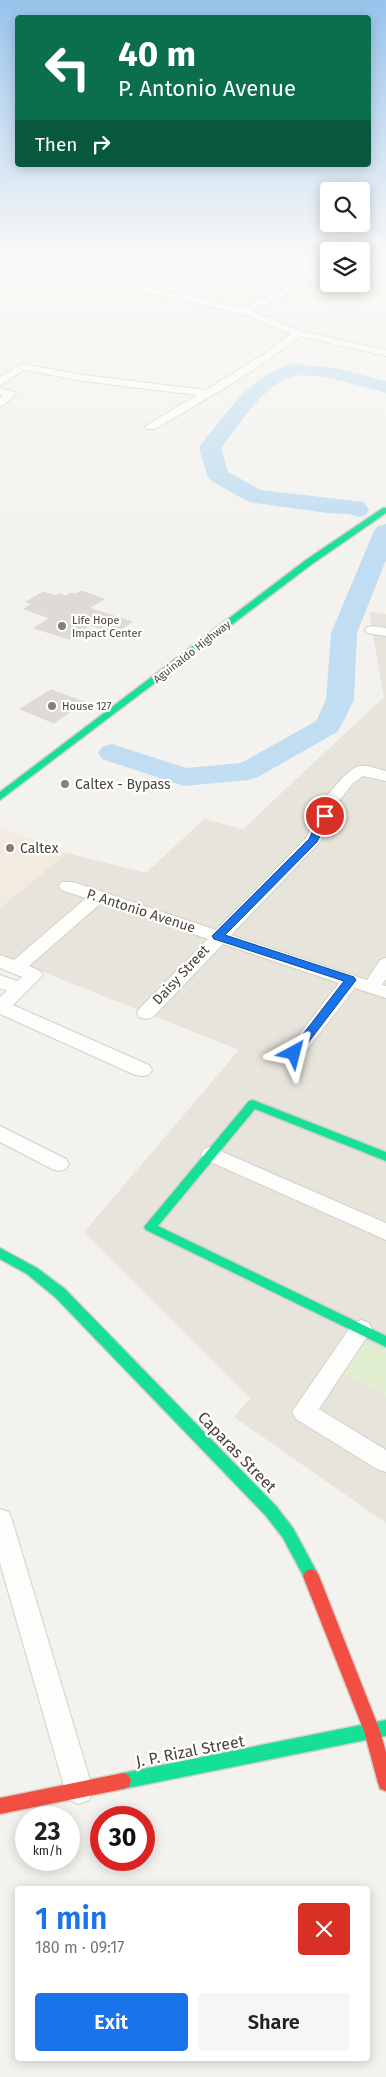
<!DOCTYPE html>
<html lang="en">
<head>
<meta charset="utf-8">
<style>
  :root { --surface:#fff; --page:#f6f6f6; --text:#202124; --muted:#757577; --accent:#1a73e8 }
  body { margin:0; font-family:"Fira Sans",sans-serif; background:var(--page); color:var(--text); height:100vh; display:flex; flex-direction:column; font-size:19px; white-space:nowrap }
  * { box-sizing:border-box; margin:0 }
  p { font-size:16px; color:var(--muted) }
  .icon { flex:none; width:28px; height:28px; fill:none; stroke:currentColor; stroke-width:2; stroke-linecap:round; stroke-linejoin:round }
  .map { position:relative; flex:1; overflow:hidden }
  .side { position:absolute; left:15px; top:1886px; width:355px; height:175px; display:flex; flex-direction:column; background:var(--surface); border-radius:5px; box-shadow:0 2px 12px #0003 }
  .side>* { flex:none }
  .banner { position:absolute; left:15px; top:15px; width:356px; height:152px; border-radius:5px; box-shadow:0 2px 12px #0003; background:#0b6e4f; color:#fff; overflow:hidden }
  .fabs { position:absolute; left:320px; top:182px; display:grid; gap:10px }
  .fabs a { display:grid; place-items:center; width:50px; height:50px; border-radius:5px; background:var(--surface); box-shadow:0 2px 12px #0003; font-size:25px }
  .speed { position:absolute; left:15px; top:1806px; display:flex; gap:10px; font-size:25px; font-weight:700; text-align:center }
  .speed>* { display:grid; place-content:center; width:65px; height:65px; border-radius:50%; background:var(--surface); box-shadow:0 2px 12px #0003; line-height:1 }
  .speed small { font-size:12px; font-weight:400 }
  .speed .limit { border:8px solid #d22; background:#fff; color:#111 }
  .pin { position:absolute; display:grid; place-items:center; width:42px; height:42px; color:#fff; margin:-21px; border:2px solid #fff; border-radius:50%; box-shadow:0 1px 5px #0007 }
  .me { position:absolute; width:55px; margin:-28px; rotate:38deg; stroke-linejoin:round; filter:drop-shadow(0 0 4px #0008) }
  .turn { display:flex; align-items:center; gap:18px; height:105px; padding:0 20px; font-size:22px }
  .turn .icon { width:65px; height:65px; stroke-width:2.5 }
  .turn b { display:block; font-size:35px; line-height:42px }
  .then { display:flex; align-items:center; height:48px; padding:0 20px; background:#0003; gap:10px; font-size:19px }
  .round { display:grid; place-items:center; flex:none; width:52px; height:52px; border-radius:5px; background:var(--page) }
  .overview { display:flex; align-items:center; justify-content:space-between; height:85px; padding:0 20px }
  h1 { font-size:30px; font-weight:600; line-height:38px; color:var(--accent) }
  .primary-button { display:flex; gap:10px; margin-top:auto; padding:10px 20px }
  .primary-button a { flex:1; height:58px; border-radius:5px; background:var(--accent); color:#fff; font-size:20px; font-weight:600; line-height:58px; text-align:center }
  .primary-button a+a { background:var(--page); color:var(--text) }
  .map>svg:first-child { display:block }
</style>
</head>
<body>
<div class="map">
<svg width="386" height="2077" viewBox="0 0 386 2077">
  <rect width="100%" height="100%" fill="#f4f2ee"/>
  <!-- residential -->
  <polygon fill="#e7e4dc" points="369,612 386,614 386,1523 234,1417 250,1398 84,1232 239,1050 0,955 0,908 67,853 146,873 204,819 243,829 384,697"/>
  <!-- commercial -->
  <polygon fill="#f3ebdf" points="0,827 67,853 0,908"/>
  <!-- green -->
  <polygon fill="#e1eecf" points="366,1341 386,1352 386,1395 342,1372"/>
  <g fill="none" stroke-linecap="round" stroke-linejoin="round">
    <!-- river -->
    <g fill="#c0ddf1" fill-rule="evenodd">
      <path d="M294,364L335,368L386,381V393C363,387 312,370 291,377C263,385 238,427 221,448L228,472L261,490L364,502L369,510L366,515L358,517L349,514L327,513L255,503L247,501L210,480L207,475L199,448L202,443C228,412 251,373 294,364Z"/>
      <polygon points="386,524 386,560 357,633 354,700 341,726 337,732 258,777 248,780 184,786 102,759 98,753 102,747 112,744 186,768 241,763 316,721 326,700 331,633 374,531 378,526"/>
    </g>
  </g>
  <!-- building -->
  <g fill="#dedbd6" stroke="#dcd9d4">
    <polygon points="81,591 104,599 89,608 132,622 115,633 90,625 69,639 34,628 50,618 24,609 32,604 26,602 43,592 56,596 60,594 66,596 71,593 76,594"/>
    <polygon points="51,690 84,702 54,723 20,709"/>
  </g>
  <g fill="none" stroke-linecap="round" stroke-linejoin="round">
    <defs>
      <g id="street">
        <path d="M5,258H14L79,272L114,258H125L124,260L90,274L117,280L169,258H180L179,260L127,283L159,290L229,258H243L276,265V269L273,270L236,261L169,292L242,308L329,267V274L251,311L301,331L386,350V356L300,336C255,372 204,400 155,429H147L145,427L147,425L197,395L83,381L24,370L0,385V377L22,364L83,375L206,390L269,351L291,334L240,313L8,262L5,261Z"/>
        <polygon points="361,265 386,271 386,277 361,271"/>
        <polygon points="0,388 15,392 16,394 4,405 0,406 0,398 3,395 0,394"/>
        <polygon points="372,626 386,628 386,636 367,633 365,630 367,627"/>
        <polygon points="359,766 368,766 386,771 386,781 363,776 353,783 339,801 319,843 231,935 367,980 380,960 386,958 386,979 382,985 386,986 386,998 355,988 301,1057 294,1059 287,1057 285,1053 339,983 223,944 153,1017 146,1019 139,1017 137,1013 139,1009 208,939 101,903 29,966 40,971 43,975 13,1005 149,1065 152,1070 149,1075 142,1076 135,1075 0,1014 0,997 7,991 0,988 0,975 17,981 22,977 0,968 0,955 14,960 86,898 61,890 59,886 61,882 73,882 216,930 306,838 326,797 343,777 354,768"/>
        <polygon points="0,1126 66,1159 69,1164 66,1169 59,1171 52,1169 0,1142"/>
        <polygon points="211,1147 386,1223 386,1240 204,1159 201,1154 204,1149"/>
        <polygon points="361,1320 369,1323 372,1329 319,1409 386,1450 386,1472 377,1469 296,1419 292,1412 353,1323"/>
        <polygon points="0,1509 9,1512 12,1520 93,1790 89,1800 79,1804 69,1800 65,1790 0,1563"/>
      </g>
      <g id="fast">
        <polygon points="383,508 386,508 386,513 312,564 0,800 0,792 306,560"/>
        <polygon points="253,1100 386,1152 386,1161 255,1109 158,1226 386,1336 386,1347 146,1230 144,1227 249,1101"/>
        <polygon points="0,1248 37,1268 65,1289 276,1506 293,1528 319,1576 316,1581 311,1583 306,1581 283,1538 266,1516 55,1297 27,1274 0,1259"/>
        <polygon points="386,1720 386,1736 123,1789 117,1787 115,1781 117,1775 123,1773"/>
      </g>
      <g id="jam">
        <polygon points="311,1569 316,1571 319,1576 380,1731 386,1752 386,1791 380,1789 378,1783 364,1731 303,1576 306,1571"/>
        <polygon points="123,1773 129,1775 131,1781 129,1787 123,1789 0,1814 0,1798"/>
      </g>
    </defs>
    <!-- street casing -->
    <use href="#street" stroke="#d2d0cb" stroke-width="2"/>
    <!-- fast casing -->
    <use href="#fast" stroke="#d3cfc5" stroke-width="3"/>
    <!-- jam casing -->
    <use href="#jam" stroke="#d3cfc5" stroke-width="3"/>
    <!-- street -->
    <use href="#street" fill="#fdfdfc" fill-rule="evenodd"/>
    <!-- fast -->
    <use href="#fast" fill="#16e098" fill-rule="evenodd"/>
    <!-- jam -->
    <use href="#jam" fill="#f24e42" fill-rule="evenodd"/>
  </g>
  <!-- sky -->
  <linearGradient id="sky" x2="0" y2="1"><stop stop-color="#98c4ec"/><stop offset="0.47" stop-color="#faf9f7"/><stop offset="1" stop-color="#faf9f7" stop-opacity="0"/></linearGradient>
  <rect width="386" height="548" fill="url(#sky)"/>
  <!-- route -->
  <polygon fill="#1a73e8" stroke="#114b97" points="325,813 330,816 317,842 225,935 354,977 356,980 298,1056 290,1056 288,1053 290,1051 344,981 214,939 212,936 309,839 320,816"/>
  <!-- markers -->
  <g fill="#868178" stroke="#fff" stroke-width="2">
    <circle cx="62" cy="626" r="5"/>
    <circle cx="52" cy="706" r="5"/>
    <circle cx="65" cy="784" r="5"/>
    <circle cx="10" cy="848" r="5"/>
  </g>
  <g text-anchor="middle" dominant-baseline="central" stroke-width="4.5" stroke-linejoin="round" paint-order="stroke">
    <!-- far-poi labels -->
    <g font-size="11" fill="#4b4439" stroke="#fff" text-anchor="start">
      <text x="72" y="620">Life Hope<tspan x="72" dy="13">Impact Center</tspan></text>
      <text x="62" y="706">House 127</text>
    </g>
    <!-- far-street labels -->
    <g font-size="11" fill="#4b4439" stroke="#fff">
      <text transform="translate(192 652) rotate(-38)">Aguinaldo Highway</text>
    </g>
    <!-- poi labels -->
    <g font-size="14" fill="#4b4439" stroke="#fff" text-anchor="start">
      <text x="75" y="784">Caltex - Bypass</text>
      <text x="20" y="848">Caltex</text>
    </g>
    <!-- street labels -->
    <g font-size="14" fill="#4b4439" stroke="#fff">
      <text transform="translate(141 911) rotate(18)">P. Antonio Avenue</text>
      <text transform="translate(181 975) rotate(-47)">Daisy Street</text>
    </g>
    <!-- near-street labels -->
    <g font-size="16" fill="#4b4439" stroke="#fff">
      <text transform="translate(237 1452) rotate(46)">Caparas Street</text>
      <text transform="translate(190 1751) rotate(-11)">J. P. Rizal Street</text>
    </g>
  </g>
</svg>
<div class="fabs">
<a><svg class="icon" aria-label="search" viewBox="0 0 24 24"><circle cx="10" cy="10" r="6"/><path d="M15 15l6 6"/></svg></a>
<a><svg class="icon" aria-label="layers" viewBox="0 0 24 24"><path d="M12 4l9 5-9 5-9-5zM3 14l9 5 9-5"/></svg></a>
</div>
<div class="speed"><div>23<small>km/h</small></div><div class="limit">30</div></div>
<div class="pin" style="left:325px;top:816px;background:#d93025"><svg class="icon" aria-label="arrive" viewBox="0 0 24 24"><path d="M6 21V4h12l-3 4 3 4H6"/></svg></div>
<svg class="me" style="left:294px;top:1053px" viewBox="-20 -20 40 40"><path d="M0-17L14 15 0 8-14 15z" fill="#1a73e8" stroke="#fff" stroke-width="4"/></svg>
<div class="banner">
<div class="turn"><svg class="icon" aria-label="left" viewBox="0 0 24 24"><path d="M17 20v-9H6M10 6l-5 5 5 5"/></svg><div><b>40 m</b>P. Antonio Avenue</div></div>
<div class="then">Then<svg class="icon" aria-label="right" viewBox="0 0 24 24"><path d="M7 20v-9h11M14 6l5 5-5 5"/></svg></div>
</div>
<section class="side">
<div class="overview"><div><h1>1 min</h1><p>180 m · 09:17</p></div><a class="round" style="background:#d93025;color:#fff"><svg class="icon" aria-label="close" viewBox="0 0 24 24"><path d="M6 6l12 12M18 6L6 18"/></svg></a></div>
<div class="primary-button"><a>Exit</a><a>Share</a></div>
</section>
</div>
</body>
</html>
